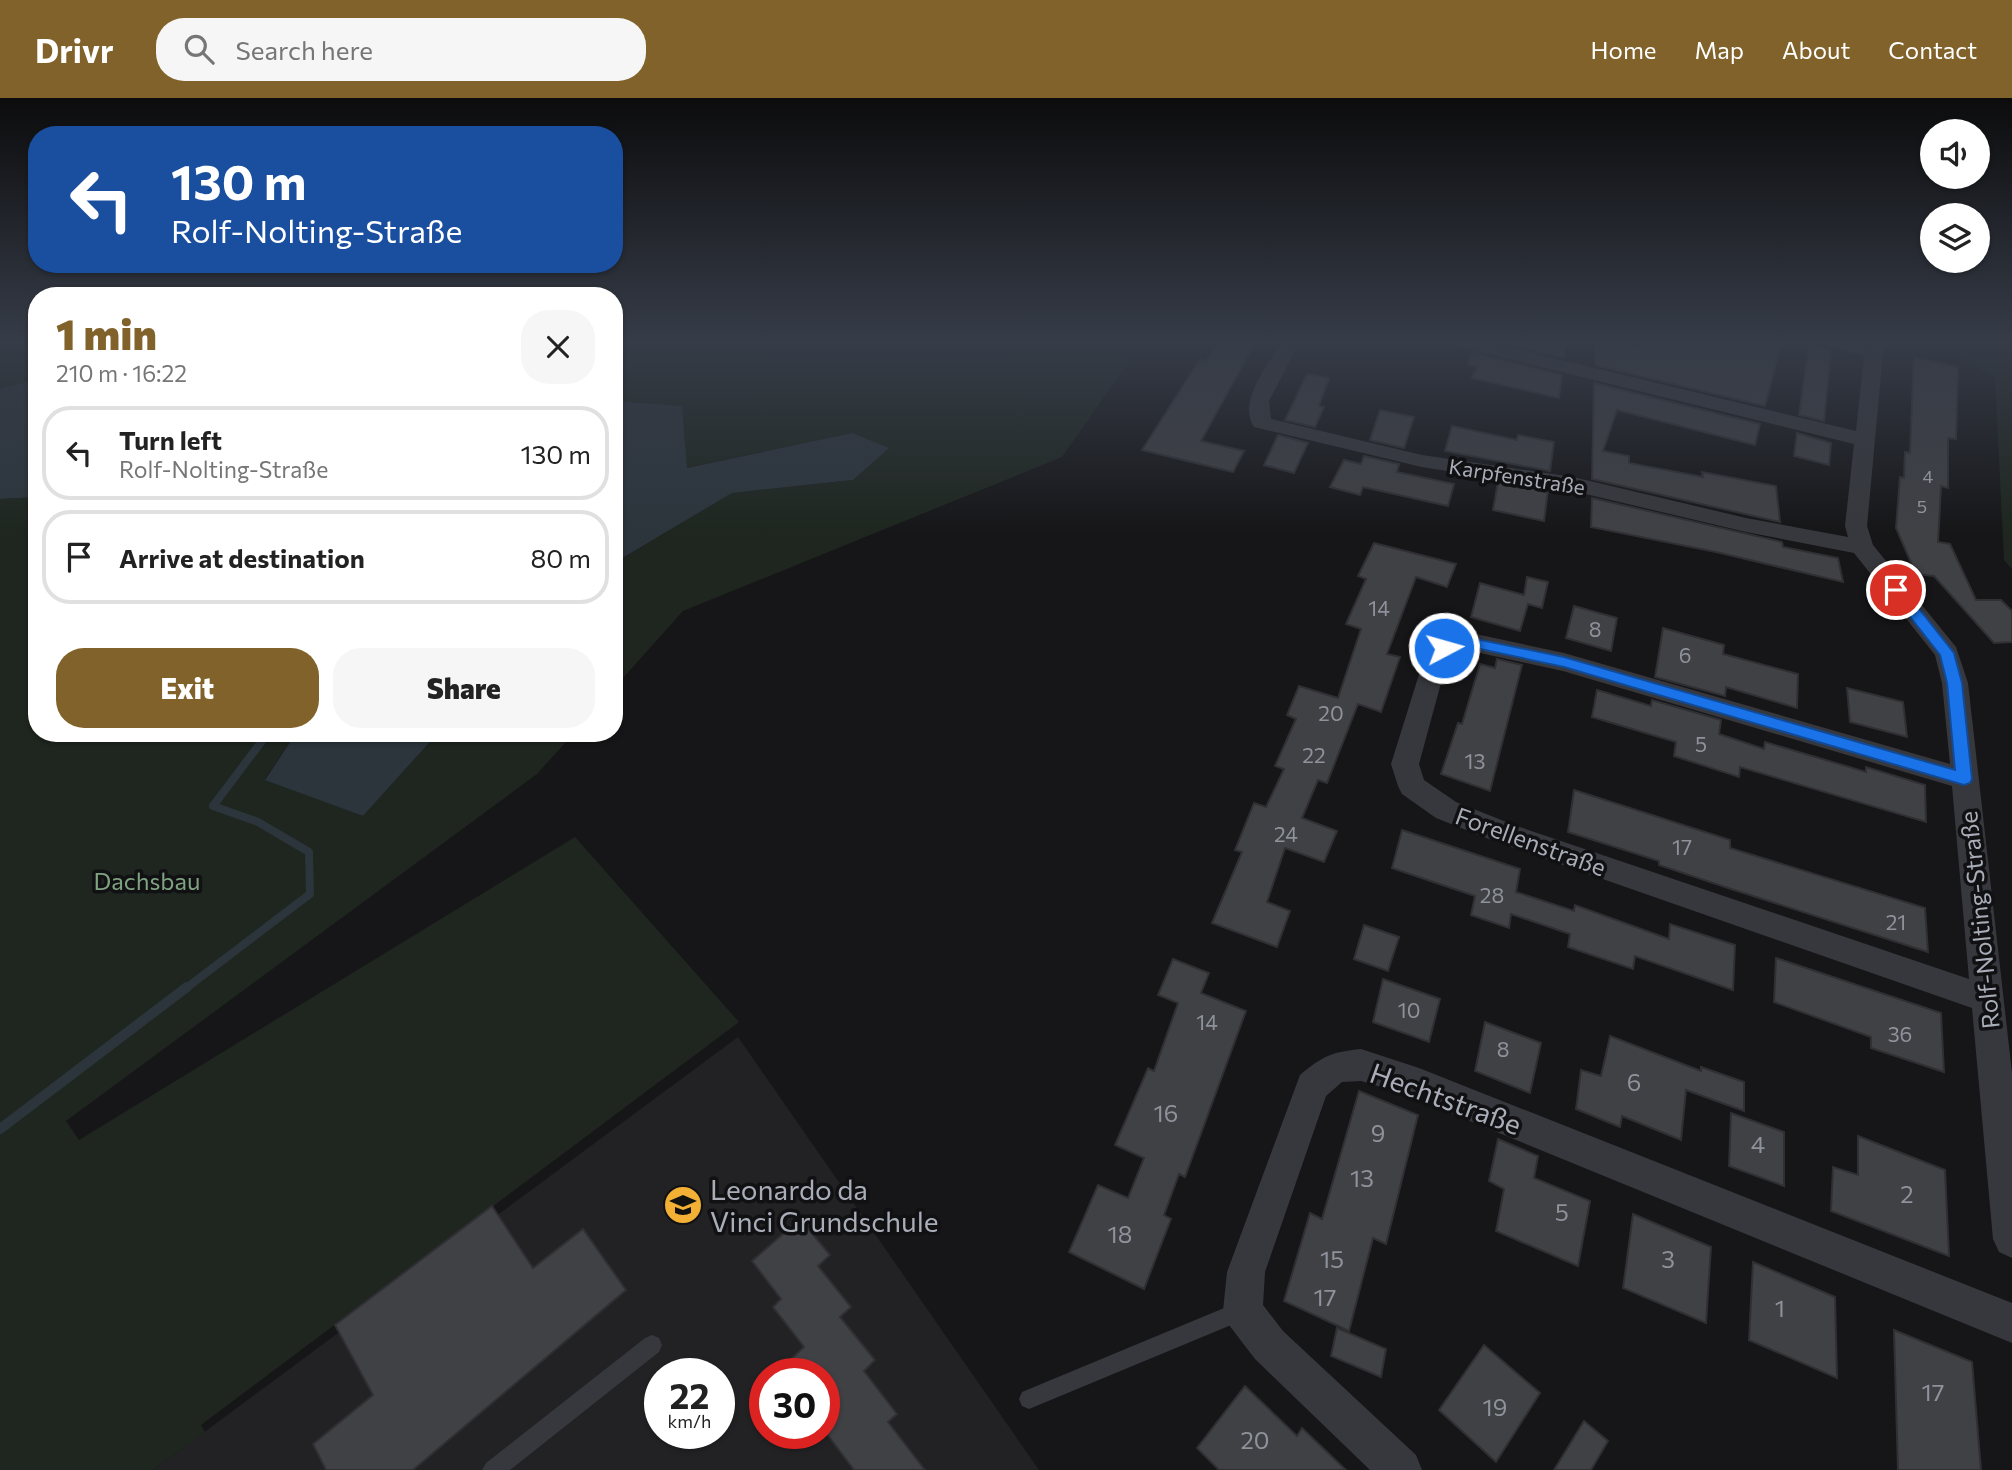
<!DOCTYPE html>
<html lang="en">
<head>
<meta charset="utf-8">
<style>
  :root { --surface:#fff; --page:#f6f6f6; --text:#222; --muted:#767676; --line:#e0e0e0; --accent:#80622a }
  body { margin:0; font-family:Commissioner,sans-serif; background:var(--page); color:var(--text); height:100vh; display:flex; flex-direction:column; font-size:26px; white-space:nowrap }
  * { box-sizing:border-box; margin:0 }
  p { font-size:23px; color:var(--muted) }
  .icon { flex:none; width:38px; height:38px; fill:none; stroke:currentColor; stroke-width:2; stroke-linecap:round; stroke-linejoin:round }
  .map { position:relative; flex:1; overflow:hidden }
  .panel { position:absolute; left:28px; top:189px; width:595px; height:455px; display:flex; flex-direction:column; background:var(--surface); border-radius:28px; box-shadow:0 2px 5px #0004 }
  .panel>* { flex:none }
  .guide { position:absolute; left:28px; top:28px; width:595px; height:147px; border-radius:28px; box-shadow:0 2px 5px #0004; background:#1a4fa0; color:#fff; overflow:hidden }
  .buttons { position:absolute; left:1920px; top:21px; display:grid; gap:14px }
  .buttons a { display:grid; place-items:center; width:70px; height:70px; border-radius:50%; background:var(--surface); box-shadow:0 2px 5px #0004; font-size:35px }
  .speed { position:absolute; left:644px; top:1260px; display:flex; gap:14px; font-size:35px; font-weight:700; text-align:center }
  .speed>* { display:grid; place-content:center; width:91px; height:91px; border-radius:50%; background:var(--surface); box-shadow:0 2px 5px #0004; line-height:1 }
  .speed small { font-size:18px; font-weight:400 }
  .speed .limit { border:10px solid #d22; background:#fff; color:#111 }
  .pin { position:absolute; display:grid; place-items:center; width:60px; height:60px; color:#fff; margin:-30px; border:4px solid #fff; border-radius:50%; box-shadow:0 2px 7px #0007 }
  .me { position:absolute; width:77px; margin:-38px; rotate:84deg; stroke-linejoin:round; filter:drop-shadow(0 0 5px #0008) }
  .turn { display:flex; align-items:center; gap:24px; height:147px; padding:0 28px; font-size:32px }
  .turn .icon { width:91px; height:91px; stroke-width:2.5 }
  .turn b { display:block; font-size:49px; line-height:60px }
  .round { display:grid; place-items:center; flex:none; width:74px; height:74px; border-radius:28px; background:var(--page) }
  .summary { display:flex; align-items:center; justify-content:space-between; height:119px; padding:0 28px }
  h1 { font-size:42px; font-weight:800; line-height:52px; color:var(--accent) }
  .cta { display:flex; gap:14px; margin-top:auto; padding:14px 28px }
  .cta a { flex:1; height:80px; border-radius:28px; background:var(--accent); color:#fff; font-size:28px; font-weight:800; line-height:80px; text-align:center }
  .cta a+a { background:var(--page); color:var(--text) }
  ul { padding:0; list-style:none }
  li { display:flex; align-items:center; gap:21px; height:94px; margin:0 14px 10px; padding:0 14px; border:4px solid var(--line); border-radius:28px }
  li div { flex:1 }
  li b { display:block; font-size:26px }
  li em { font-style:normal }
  header { display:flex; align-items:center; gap:42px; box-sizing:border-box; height:98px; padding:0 35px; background:var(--accent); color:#fff }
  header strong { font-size:33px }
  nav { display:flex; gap:38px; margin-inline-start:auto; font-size:24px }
  .search { width:490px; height:63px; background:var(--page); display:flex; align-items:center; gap:18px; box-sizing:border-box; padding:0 24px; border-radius:28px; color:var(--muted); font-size:26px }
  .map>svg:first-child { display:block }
</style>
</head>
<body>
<header>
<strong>Drivr</strong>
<div class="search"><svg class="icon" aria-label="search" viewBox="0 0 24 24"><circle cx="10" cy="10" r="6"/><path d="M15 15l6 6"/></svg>Search here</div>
<nav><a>Home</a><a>Map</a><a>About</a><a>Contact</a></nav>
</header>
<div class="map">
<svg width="2012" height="1372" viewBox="0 0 2012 1372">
  <rect width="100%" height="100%" fill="#161618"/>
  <!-- built -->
  <path fill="#222225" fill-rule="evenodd" d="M738,939L1039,1372H153ZM660,1276H719V1335H660ZM765,1276H824V1335H765Z"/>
  <!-- green -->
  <g fill="#1e261f">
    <polygon points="0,243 37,243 37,281 0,291"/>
    <polygon points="614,243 1143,243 1062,359 683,513 614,590 614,465 732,395 853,382 852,335 686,370 682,308 614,303"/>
    <polygon points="1936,243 2012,243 2012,471 2004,462 1995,280"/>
    <polygon points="37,399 37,635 296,635 265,681 363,718 438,635 574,635 537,676 66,1023 79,1042 575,739 739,924 201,1327 205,1334 153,1372 0,1372 0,401"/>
  </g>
  <!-- water -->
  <g fill="#2c353c">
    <polygon points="37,281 37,399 0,401 0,291"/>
    <polygon points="614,303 682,308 687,370 852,335 889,350 853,382 732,395 614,465"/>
    <polygon points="296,635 438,635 363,718 265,682"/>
  </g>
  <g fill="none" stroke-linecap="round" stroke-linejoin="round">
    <!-- stream-far1 -->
    <polyline stroke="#2c353c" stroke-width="8" points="185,891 310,796 309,754 258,724 213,708 268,635"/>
    <!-- stream -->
    <polyline stroke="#2c353c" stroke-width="10" points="0,1031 187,889"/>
  </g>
  <!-- building -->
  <g fill="#404145" stroke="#303034" stroke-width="2">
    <polygon points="1219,243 1256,243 1201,343 1244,353 1233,374 1142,352 1200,261 1206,262"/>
    <polygon points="1493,243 1566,243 1564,260"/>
    <polygon points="1595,243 1609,243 1639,250 1640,243 1782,243 1765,308 1595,267"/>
    <polygon points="1809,246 1831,252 1824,323 1799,317"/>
    <polygon points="1471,254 1562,277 1559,300 1472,280 1478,268 1468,267"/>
    <polygon points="1914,259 1958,269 1956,341 1948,340 1948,390 1941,388 1938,444 1950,446 1976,502 2001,502 2012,513 2012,544 1994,545 1934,478 1916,476 1896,430 1900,379 1904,380 1905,354 1910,355"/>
    <polygon points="1307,276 1329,280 1319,308 1324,309 1315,329 1285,322"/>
    <polygon points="1594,285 1760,326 1755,347 1617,312 1603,353 1629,358 1629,365 1703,379 1702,374 1776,388 1780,424 1592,381"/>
    <polygon points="1380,312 1414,319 1404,350 1370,342"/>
    <polygon points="1452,328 1517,342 1518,337 1554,344 1550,373 1445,353"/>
    <polygon points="1797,335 1831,345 1829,367 1794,358"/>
    <polygon points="1278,337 1308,345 1294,375 1264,367"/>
    <polygon points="1364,358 1399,366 1397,374 1454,386 1448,408 1363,389 1360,397 1330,389 1344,362 1361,366"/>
    <polygon points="1498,384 1548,392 1544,423 1493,412"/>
    <polygon points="1592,400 1782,444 1783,449 1838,460 1843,484 1716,454 1591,429"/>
    <polygon points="1374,445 1456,466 1447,489 1416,479 1387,556 1400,559 1381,614 1358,606 1327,685 1318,682 1302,720 1337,733 1324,764 1285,750 1267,804 1290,813 1277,849 1212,825 1242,754 1235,752 1254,705 1266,709 1284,671 1275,668 1296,621 1287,617 1299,588 1338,600 1361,531 1346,526 1366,481 1358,478"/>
    <polygon points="1527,479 1548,484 1542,510 1528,506 1520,533 1471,519 1480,485 1524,497"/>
    <polygon points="1574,508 1617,520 1611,553 1566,540"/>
    <polygon points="1663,530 1724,547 1723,556 1798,576 1797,610 1726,589 1725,598 1655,579"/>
    <polygon points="1497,561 1522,567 1490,693 1441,676 1458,625 1462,626 1480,566 1495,570"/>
    <polygon points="1847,590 1903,604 1907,639 1850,624"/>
    <polygon points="1597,592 1651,608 1652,602 1721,622 1719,636 1764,651 1765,644 1866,674 1866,669 1925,687 1926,724 1740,669 1739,679 1674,658 1676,644 1592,619"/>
    <polygon points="1574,692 1730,742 1730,750 1925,810 1928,854 1728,790 1659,767 1659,763 1568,734"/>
    <polygon points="1402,732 1520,771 1516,794 1574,813 1575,807 1669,841 1670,826 1735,847 1733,892 1635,858 1633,871 1568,849 1570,836 1511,816 1509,830 1471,817 1475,798 1392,770"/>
    <polygon points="1364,827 1399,839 1388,873 1354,861"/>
    <polygon points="1776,860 1941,915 1944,974 1871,950 1871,939 1774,904"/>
    <polygon points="1173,861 1209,875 1201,895 1246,913 1185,1079 1179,1076 1164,1117 1171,1121 1144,1191 1069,1154 1098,1087 1128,1100 1144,1060 1115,1047 1148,970 1154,973 1178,905 1158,897"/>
    <polygon points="1383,881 1440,901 1429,944 1373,924"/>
    <polygon points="1485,924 1541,945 1530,995 1475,973"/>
    <polygon points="1610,938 1701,973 1701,969 1744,984 1744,1013 1686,992 1681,1042 1622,1018 1620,1029 1576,1011 1581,972 1601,978"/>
    <polygon points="1359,993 1418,1017 1386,1146 1373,1140 1349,1233 1284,1203 1310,1115 1322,1121"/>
    <polygon points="1731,1015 1784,1034 1784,1088 1729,1068"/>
    <polygon points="1858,1038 1945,1072 1949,1158 1831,1113 1833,1069 1858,1077"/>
    <polygon points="1498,1041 1538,1058 1534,1080 1590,1103 1578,1168 1496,1133 1504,1091 1489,1083"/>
    <polygon points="492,1108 533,1170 583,1131 626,1192 413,1372 326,1372 313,1346 373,1297 335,1227"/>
    <polygon points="1633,1116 1711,1149 1706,1225 1623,1190"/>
    <polygon points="800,1121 830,1157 818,1168 851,1209 840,1219 875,1262 864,1273 897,1316 888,1324 925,1372 854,1372 824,1332 824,1276 799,1276 789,1263 804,1249 773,1209 781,1201 752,1163"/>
    <polygon points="1753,1164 1835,1199 1837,1280 1749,1242"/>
    <polygon points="1337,1230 1386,1251 1381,1279 1331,1258"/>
    <polygon points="1894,1232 1972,1264 1981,1372 1898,1372"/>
    <polygon points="1484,1247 1540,1295 1496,1364 1439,1312"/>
    <polygon points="1245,1288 1297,1338 1302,1330 1346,1372 1219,1372 1197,1350"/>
    <polygon points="1584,1323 1608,1343 1591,1372 1554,1372"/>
  </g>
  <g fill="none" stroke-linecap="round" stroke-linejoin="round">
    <!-- lane -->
    <g fill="#37383d" fill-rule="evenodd">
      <polygon points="1241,1203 1248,1206 1251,1213 1248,1220 1029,1311 1022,1308 1019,1301 1022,1294"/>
      <polygon points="652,1237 659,1240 662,1247 659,1254 510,1372 482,1372 486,1365 645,1240"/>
    </g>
    <!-- street -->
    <g fill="#37383d" fill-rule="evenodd">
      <path d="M1282,243H1300L1269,303L1271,321L1422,357L1573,379L1746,420L1848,439L1845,428L1854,346L1452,247L1450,243H1482L1856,333L1864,258L1824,247L1822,243H1851L1870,248L1873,243H1892L1883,255L1867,428L1873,447L1956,549L1968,585L2012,975V1160L1999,1154L1993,1141L1972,910L1494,743L1436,720L1402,696L1398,688L1391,666L1426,554L1435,544L1471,535L1564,555L1950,666L1942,585L1935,557L1854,455L1746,434L1573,393L1422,369L1254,329C1237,304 1269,265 1282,243ZM1471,553L1563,573L1952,688L1969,881L1514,727L1456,704L1424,682L1419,666L1447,563L1452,557Z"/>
      <path d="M1361,951L1419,970L2012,1205V1245L1404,996L1361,983L1342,984L1326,998L1265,1174L1263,1207L1283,1233L1416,1357L1422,1372H1370L1255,1261L1229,1227L1223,1213L1227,1174L1300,977C1323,958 1331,954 1361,951Z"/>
    </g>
  </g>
  <!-- sky -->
  <linearGradient id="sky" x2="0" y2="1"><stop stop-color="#0c0c0d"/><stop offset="0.56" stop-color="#363c48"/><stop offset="1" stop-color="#363c48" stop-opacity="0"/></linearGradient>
  <rect width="2012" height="435" fill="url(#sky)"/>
  <!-- route -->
  <polygon fill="#1a73e8" stroke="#114b97" stroke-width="2" points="1896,487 1901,488 1954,555 1962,585 1972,681 1970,685 1964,687 1564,569 1471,549 1444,555 1437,550 1439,546 1471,540 1564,559 1955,672 1947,585 1940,557 1889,492"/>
  <!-- icons -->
  <defs>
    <symbol id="school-disc" viewBox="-11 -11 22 22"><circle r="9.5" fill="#f2b134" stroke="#111113"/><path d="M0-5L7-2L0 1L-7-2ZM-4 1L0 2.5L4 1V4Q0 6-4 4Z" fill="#111"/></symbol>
  </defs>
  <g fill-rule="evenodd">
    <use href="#school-disc" x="661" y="1085" width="44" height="44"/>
  </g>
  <g text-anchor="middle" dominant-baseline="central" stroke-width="7" stroke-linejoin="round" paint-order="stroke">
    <!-- far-number labels -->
    <g font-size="18" fill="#8e929b">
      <text x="1928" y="378">4</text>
      <text x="1922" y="408">5</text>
    </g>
    <!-- far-street labels -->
    <g font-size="21" fill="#a8adb8" stroke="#111113">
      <text transform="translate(1517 378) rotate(9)">Karpfenstraße</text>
    </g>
    <!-- number labels -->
    <g font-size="21" fill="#8e929b">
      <text x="1379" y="509">14</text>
      <text x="1595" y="530">8</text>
      <text x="1685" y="556">6</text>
      <text x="1331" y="614">20</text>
      <text x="1701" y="645">5</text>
      <text x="1314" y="656">22</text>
      <text x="1475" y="662">13</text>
      <text x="1286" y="735">24</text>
      <text x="1682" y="748">17</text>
      <text x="1492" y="796">28</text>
      <text x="1896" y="823">21</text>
      <text x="1409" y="911">10</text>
      <text x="1207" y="923">14</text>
      <text x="1900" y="935">36</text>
      <text x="1503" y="950">8</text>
    </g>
    <!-- street labels -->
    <g font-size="24" fill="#a8adb8" stroke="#111113">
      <text transform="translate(1531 743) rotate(20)">Forellenstraße</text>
      <text transform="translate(1979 822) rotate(-96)">Rolf-Nolting-Straße</text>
    </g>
    <!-- park labels -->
    <g font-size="24" fill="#7fa381" stroke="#111113">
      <text x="147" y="782">Dachsbau</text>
    </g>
    <!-- near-number labels -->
    <g font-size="24" fill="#8e929b">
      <text x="1634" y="983">6</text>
      <text x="1166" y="1014">16</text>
      <text x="1378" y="1034">9</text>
      <text x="1758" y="1045">4</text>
      <text x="1362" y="1079">13</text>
      <text x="1907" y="1095">2</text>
      <text x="1562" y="1113">5</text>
      <text x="1120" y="1135">18</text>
      <text x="1332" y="1160">15</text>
      <text x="1668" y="1160">3</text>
      <text x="1325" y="1198">17</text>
      <text x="1780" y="1209">1</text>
      <text x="1933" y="1293">17</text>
      <text x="1495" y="1308">19</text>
      <text x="1255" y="1341">20</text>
    </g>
    <!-- near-street labels -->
    <g font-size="28" fill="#a8adb8" stroke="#111113">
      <text transform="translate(1446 1000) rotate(20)">Hechtstraße</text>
    </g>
    <!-- near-poi labels -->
    <g font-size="28" fill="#a8adb8" stroke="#111113" text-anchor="start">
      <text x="710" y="1091">Leonardo da<tspan x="710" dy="32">Vinci Grundschule</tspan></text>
    </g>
  </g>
</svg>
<div class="buttons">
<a><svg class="icon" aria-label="sound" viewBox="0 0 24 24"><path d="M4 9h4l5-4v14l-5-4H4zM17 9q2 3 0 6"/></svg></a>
<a><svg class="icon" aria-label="layers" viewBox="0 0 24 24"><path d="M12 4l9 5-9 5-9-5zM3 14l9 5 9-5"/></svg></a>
</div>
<div class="speed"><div>22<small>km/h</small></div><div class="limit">30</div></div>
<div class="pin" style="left:1896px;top:492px;background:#d93025"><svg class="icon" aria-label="arrive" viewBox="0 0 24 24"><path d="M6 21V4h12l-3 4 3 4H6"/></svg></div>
<svg class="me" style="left:1444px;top:550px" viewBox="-20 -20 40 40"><circle r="17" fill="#1a73e8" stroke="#fff" stroke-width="3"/><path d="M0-11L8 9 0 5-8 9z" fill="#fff"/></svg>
<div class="guide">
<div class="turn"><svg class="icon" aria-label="left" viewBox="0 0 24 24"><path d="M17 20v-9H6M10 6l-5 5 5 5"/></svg><div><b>130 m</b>Rolf-Nolting-Straße</div></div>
</div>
<section class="panel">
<div class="summary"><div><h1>1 min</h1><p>210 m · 16:22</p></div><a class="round"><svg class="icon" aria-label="close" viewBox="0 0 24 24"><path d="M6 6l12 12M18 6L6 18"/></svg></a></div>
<ul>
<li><svg class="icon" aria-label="left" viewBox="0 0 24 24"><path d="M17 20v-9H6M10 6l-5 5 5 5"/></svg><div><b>Turn left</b><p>Rolf-Nolting-Straße</p></div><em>130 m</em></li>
<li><svg class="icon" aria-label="arrive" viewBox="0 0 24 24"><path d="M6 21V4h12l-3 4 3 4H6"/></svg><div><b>Arrive at destination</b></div><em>80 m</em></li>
</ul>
<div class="cta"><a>Exit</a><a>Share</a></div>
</section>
</div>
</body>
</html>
